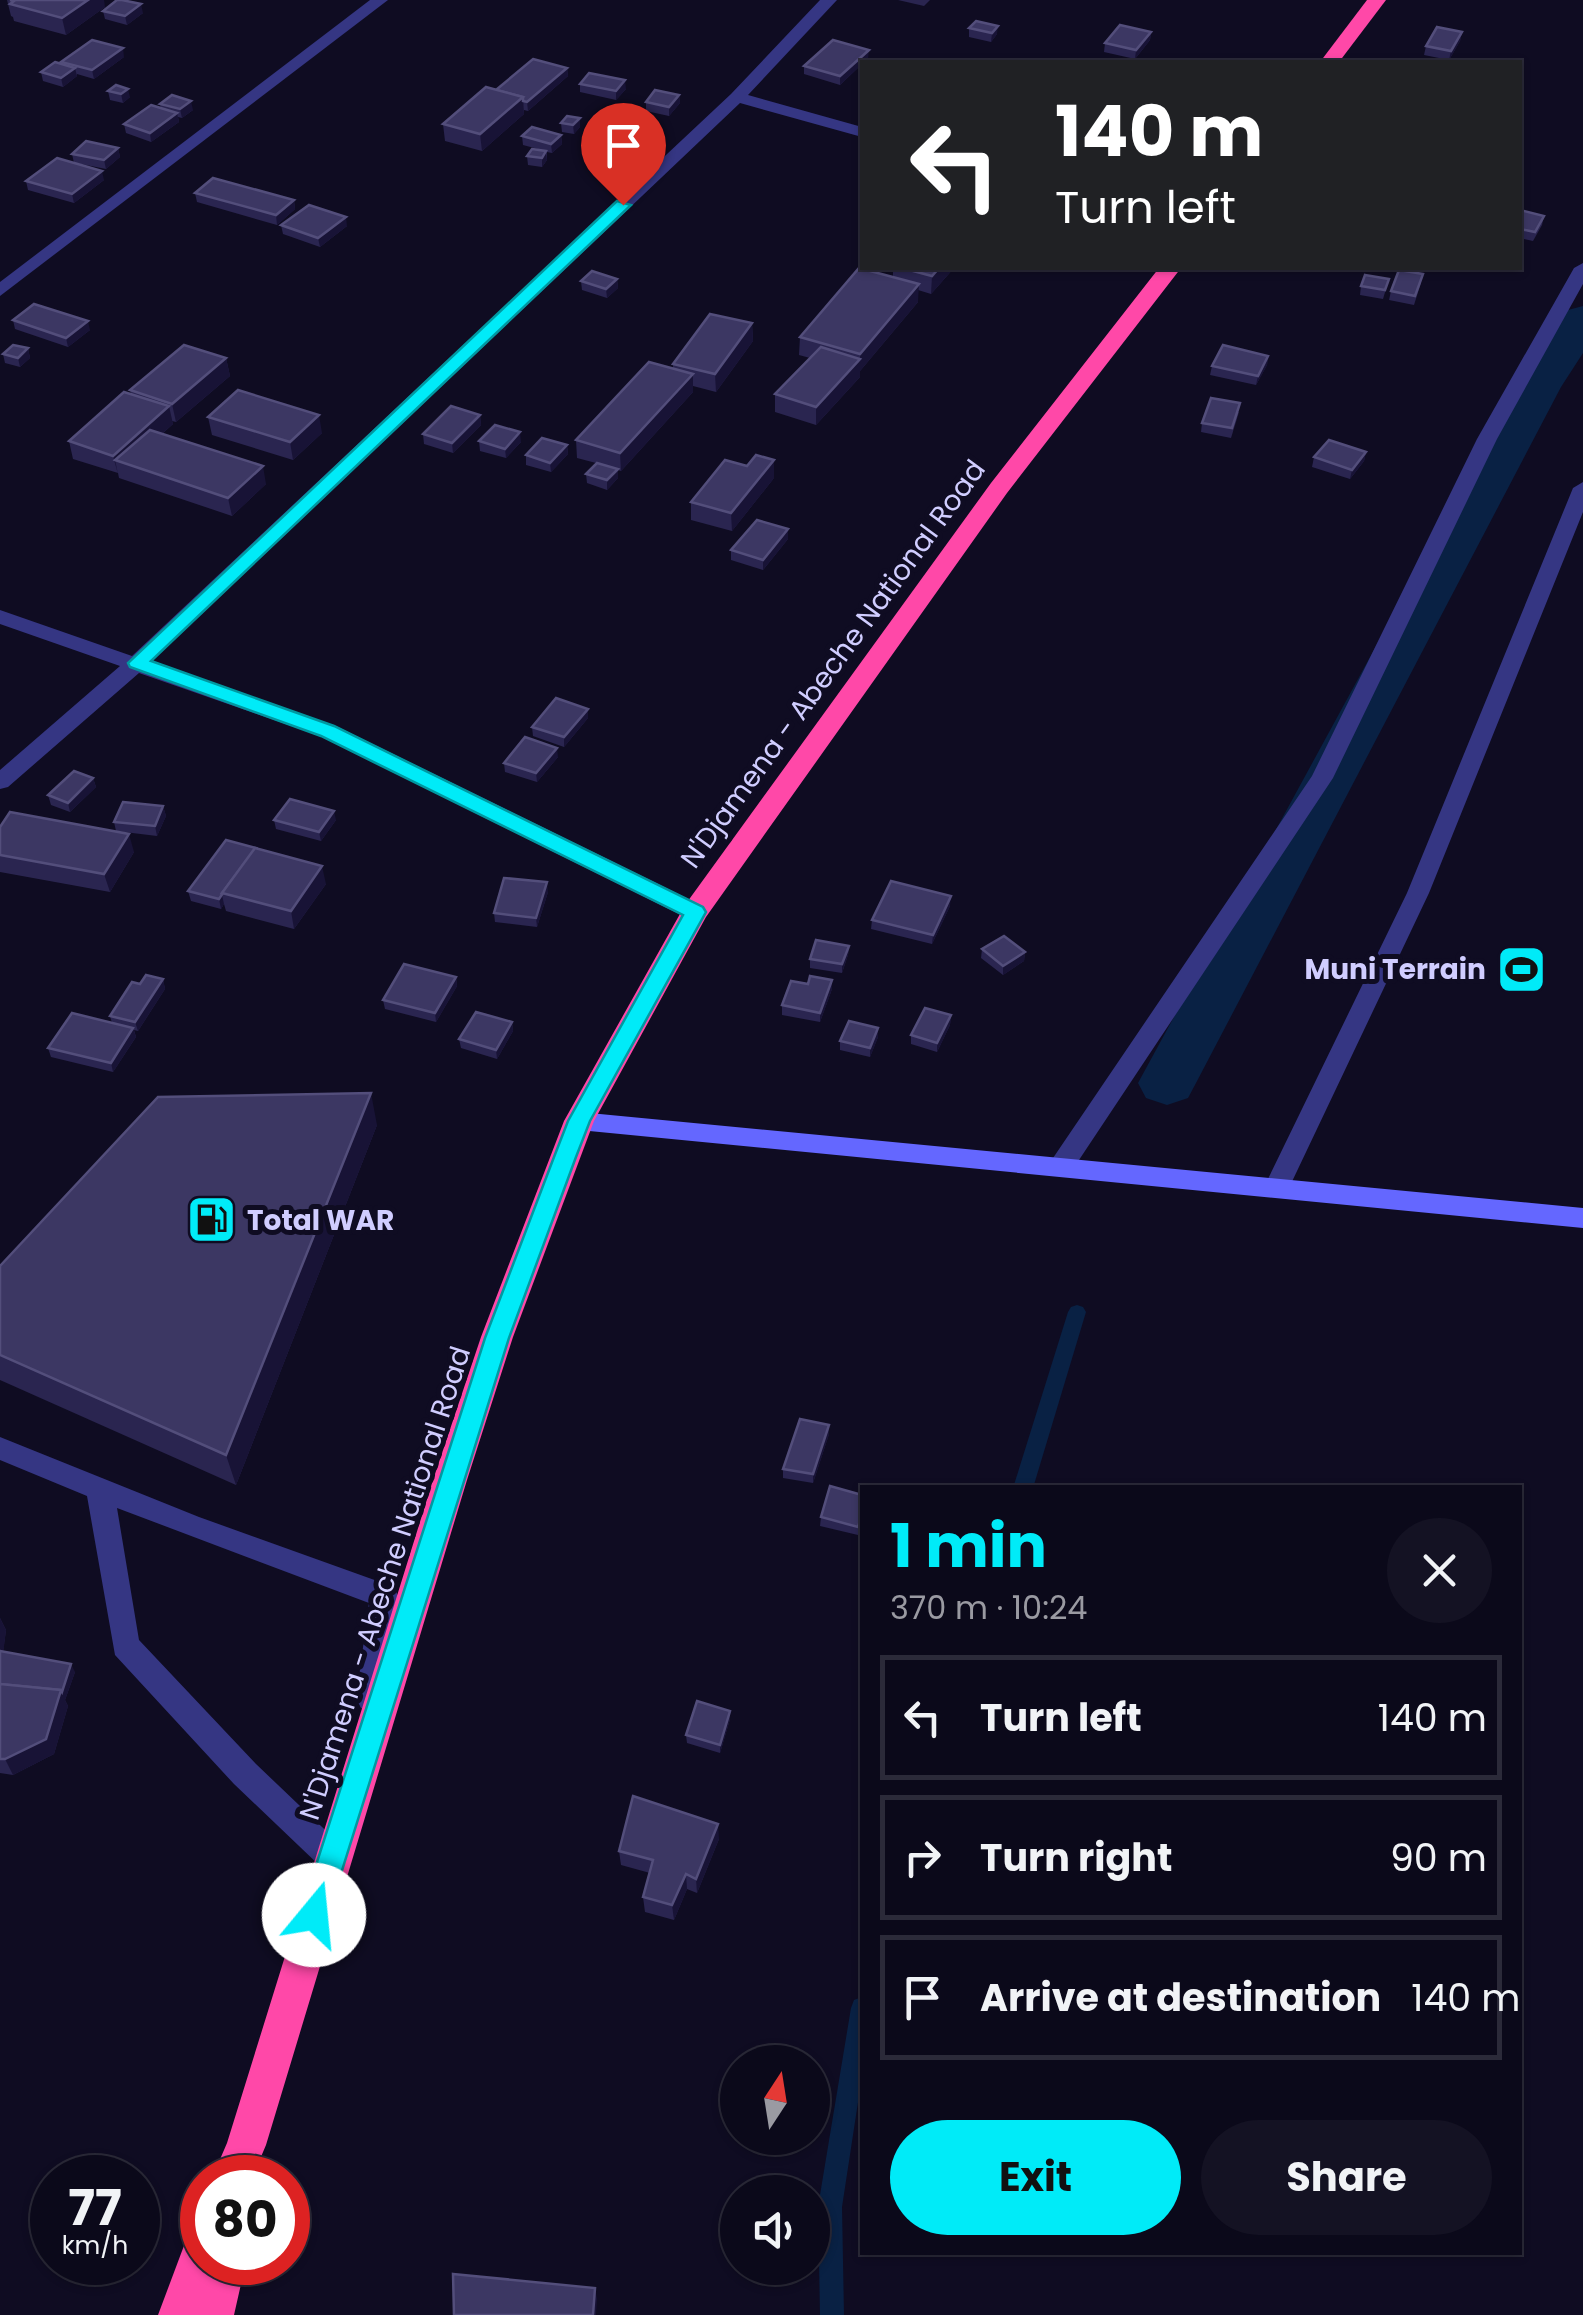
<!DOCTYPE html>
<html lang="en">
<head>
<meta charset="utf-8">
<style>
  :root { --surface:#0b091a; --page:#141223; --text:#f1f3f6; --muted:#9a9aa2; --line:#2b2a39; --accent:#00ebf8 }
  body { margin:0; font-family:Poppins,sans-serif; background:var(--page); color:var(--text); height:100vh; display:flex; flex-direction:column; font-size:38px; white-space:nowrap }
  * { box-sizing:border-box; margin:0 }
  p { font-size:32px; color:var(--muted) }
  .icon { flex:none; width:55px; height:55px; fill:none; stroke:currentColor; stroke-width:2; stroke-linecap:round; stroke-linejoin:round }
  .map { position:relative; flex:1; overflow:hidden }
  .sheet { position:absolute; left:860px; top:1485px; width:662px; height:770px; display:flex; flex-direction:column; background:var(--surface); border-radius:0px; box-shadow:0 2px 8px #0004,0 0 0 2px var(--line) }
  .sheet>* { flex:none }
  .guide { position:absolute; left:860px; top:60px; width:662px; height:210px; border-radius:0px; box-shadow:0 2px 8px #0004,0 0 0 2px var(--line); background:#202124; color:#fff; overflow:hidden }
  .needle { width:65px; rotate:12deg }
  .fabs { position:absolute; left:720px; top:2045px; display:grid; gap:20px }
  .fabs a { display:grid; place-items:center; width:110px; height:110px; border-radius:50%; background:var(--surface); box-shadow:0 2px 8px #0004,0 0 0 2px var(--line); font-size:50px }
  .speed { position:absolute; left:30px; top:2155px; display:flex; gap:20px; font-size:50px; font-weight:700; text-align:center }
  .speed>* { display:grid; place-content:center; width:130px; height:130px; border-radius:50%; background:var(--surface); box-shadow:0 2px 8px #0004,0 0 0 2px var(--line); line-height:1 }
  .speed small { font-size:25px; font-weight:400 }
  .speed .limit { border:15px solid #d22; background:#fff; color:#111 }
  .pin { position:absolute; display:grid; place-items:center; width:85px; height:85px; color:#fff; margin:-102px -42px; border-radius:50% 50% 50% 0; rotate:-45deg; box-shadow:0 0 10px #0007 }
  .pin .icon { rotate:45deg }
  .me { position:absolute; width:110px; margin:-55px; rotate:17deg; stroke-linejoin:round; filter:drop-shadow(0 0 8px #0008) }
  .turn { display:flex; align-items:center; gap:35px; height:210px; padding:0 30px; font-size:45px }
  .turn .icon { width:130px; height:130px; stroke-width:2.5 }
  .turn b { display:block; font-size:70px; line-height:85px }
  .round { display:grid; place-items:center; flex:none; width:105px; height:105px; border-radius:52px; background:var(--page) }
  .summary { display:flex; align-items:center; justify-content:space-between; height:170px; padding:0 30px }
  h1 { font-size:60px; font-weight:700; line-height:75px; color:var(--accent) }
  .action { display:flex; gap:20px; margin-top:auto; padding:20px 30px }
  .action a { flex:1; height:115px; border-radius:60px; background:var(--accent); color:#111; font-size:40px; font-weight:700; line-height:115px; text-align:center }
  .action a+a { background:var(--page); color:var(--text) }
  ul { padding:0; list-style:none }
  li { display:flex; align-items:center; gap:30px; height:125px; margin:0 20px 15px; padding:0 10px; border:5px solid var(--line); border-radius:0px }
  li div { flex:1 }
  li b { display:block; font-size:38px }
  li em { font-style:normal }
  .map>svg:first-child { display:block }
</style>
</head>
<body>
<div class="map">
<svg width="1583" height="2315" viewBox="0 0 1583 2315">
  <rect width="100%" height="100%" fill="#0f0c22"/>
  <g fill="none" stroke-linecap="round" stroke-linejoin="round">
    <!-- stream -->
    <g fill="#092144" fill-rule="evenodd">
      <polygon points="1077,1305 1083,1307 1086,1312 1033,1488 1013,1488 1068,1312 1071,1307"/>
      <polygon points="862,1997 862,2076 842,2207 844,2315 820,2315 818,2207 851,2008 854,2000"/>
    </g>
    <!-- canal -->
    <polygon fill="#092144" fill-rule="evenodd" points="1583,306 1583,353 1561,387 1196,1083 1188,1098 1167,1105 1146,1098 1138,1083 1517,387 1568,310"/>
    <!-- street -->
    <g fill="#353683" fill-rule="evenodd">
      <polygon points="370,0 388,0 0,296 0,282"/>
      <polygon points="820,0 837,0 748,95 862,127 862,137 740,103 151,662 336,726 703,906 707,912 703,918 687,918 320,736 139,673 8,787 0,789 0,770 120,666 0,624 0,610 132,656 731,94"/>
      <polygon points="1583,263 1583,284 1497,439 1333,778 1069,1175 1051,1175 1047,1168 1051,1161 1312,776 1477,439 1574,268"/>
      <polygon points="1583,482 1583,512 1429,893 1288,1190 1270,1190 1266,1183 1407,893 1573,488"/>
      <polygon points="0,1437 199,1517 394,1587 398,1596 386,1699 381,1708 371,1712 361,1708 356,1699 369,1603 117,1508 139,1640 256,1764 343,1847 347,1857 343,1867 332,1871 321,1867 234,1784 115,1655 87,1496 0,1460"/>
    </g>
    <!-- secondary -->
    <polygon fill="#6467ff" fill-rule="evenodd" points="579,1112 1583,1208 1583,1228 579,1130 570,1128 567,1121 570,1114"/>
    <!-- highway -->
    <g fill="#ff48a8" fill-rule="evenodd">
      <polygon points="1367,0 1386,0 1339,62 1320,62"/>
      <polygon points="1159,268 1181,268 1007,493 706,917 594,1121 513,1337 467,1480 266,2145 252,2178 212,2178 227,2143 433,1480 481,1337 564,1121 685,905 991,483"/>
      <polygon points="202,2229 202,2262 246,2262 234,2315 158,2315 188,2235"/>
    </g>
  </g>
  <!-- wall -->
  <g fill="#2a2550">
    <polygon points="7,0 105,7 66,35 14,21 13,17 11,16"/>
    <polygon points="898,0 930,0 924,6"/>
    <polygon points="103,11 143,13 127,25 105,19"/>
    <polygon points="969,28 997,34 991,42 969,37"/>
    <polygon points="1151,32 1150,40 1135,59 1104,52 1105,43"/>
    <polygon points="1462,32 1460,41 1449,60 1424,55 1426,46"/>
    <polygon points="124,57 94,79 77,74 77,76 63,87 43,81 41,72 61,64 61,62"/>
    <polygon points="868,59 862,62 862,64 840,85 804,74 804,66"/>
    <polygon points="567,68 568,76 528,111 524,110 524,114 482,151 445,141 443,124 496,90"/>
    <polygon points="580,84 626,89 616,100 580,92"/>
    <polygon points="108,91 130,97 123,103 110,100"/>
    <polygon points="679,95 680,103 669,116 646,111 646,102"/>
    <polygon points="160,104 193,110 182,118 178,117 179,122 151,142 126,133 124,124 161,109"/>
    <polygon points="561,123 580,127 574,134 562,132"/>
    <polygon points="561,135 562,144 552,153 547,152 547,160 542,167 528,165 527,156 538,149 523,145 522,136"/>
    <polygon points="118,148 120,157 106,169 76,163 104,180 74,203 28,190 26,181 74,163 72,154"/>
    <polygon points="195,193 294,200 295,209 277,225 197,202"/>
    <polygon points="1520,210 1544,216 1542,225 1533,241 1520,238"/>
    <polygon points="281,225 347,226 320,247 283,234"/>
    <polygon points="893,268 954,268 931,294 918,290 918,302 860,371 860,377 816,425 775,412 775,394 810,358 799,355 800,337 893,277"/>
    <polygon points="617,279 618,288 607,298 582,290 581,281"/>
    <polygon points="1389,279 1383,299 1360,295 1361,286"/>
    <polygon points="1421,283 1414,305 1389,300 1391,291"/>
    <polygon points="13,320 90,330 68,347 15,329"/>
    <polygon points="752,323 753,341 716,392 693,386 693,392 621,471 618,470 618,478 607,490 587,483 586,474 596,463 577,458 576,440 673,368 673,364"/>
    <polygon points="28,348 30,358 20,367 5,363 3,354"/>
    <polygon points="1268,356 1267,365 1256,385 1210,375 1212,366"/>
    <polygon points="226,358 230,376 176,422 172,421 173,424 162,434 266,484 232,516 119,478 118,473 73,459 69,441 131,394 130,390"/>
    <polygon points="1239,412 1231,438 1201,432 1202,423"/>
    <polygon points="480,415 481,425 453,453 424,444 423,434"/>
    <polygon points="208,417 322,433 293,460 212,435"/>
    <polygon points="479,441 521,442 506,458 480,451"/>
    <polygon points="567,445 568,454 551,472 526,465 526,455"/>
    <polygon points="1366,452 1364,461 1350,479 1312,467 1314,457"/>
    <polygon points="774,478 732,531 691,520 691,502"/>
    <polygon points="788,539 763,570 731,560 731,550"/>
    <polygon points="588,709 588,718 564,747 533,736 532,727"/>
    <polygon points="558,757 537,782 505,772 504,763"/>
    <polygon points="93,778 96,787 70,812 51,805 48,795"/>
    <polygon points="163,806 166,816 157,836 116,831 114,822"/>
    <polygon points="274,820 336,820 321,841 276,829"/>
    <polygon points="0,827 134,852 110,892 0,872"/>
    <polygon points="326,884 294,929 226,911 224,904 221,909 191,901 188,891"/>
    <polygon points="548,892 537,927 495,922 494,913"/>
    <polygon points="950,906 932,944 871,929 872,920"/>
    <polygon points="849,946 848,955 842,973 810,968 810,959"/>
    <polygon points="982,949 1025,952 1024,961 1003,975 981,958"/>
    <polygon points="456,977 457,986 436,1022 385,1009 383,1000"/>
    <polygon points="163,979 165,989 138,1031 134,1030 136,1037 113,1072 51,1057 48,1048 112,1023 110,1016 140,984"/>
    <polygon points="832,989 820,1022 782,1015 782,1005"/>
    <polygon points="951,1015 950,1025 937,1052 911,1044 911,1035"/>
    <polygon points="512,1022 513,1031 497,1059 461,1048 459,1039"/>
    <polygon points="878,1028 878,1037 870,1057 840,1050 840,1041"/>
    <polygon points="377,1125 236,1485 0,1380 0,1266"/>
    <polygon points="829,1434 813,1483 783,1478 783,1469"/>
    <polygon points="862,1495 858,1535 820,1526 821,1517"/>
    <polygon points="0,1618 6,1630 3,1652 75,1672 65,1700 68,1706 54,1754 13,1775 0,1773"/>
    <polygon points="730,1719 720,1753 687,1743 686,1735"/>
    <polygon points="719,1839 697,1893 687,1889 674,1920 645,1912 643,1897 650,1873 621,1865 619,1851"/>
  </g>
  <!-- shaded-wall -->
  <g fill="#181336">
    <polygon points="88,0 104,0 105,7 66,35 62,18"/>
    <polygon points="141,4 143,13 127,25 125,16"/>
    <polygon points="998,26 997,34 991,42 992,33"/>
    <polygon points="1151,32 1150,40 1135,59 1136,50"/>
    <polygon points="1462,32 1460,41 1449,60 1451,51"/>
    <polygon points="123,48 124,57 94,79 92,70"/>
    <polygon points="869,50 868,59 862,62 862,64 840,85 840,76"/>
    <polygon points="75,68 77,76 63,87 61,78"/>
    <polygon points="567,68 568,76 528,111 527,102"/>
    <polygon points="625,80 626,89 616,100 616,91"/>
    <polygon points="128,89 130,97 123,103 121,94"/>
    <polygon points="679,95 680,103 669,116 669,107"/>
    <polygon points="523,97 524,114 482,151 480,134"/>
    <polygon points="191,101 193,110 182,118 180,109"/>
    <polygon points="177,113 179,122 151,142 150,133"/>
    <polygon points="580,118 580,127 574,134 573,125"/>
    <polygon points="561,135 562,144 552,153 551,144"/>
    <polygon points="118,148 120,157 106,169 104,160"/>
    <polygon points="546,151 547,160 542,167 542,158"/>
    <polygon points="102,171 104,180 74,203 72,194"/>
    <polygon points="294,200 295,209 277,225 276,215"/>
    <polygon points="346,217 347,226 320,247 318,238"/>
    <polygon points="939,268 954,268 931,294 932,276"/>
    <polygon points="617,279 618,288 607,298 606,289"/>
    <polygon points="919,284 918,302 860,371 860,377 816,425 816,407 860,359 860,354"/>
    <polygon points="88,321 90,330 68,347 66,338"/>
    <polygon points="752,323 753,341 716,392 715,374"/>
    <polygon points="28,348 30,358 20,367 18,358"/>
    <polygon points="1268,356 1267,365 1256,385 1258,376"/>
    <polygon points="226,358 230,376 176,422 172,404"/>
    <polygon points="693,374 693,392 621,471 620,453"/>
    <polygon points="169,406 173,424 128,464 115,460 118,474 113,456"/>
    <polygon points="319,415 322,433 293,460 290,442"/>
    <polygon points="480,415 481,425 453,453 452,443"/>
    <polygon points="520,432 521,442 506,458 505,449"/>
    <polygon points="567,445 568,454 551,472 550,463"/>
    <polygon points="1366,452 1364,461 1350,479 1352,470"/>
    <polygon points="774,460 774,478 732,531 731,513"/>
    <polygon points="263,466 266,484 232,516 228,498"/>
    <polygon points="618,469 618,478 607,490 607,480"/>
    <polygon points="788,529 788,539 763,570 763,560"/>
    <polygon points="588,709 588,718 564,747 564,737"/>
    <polygon points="557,748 558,757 537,782 536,773"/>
    <polygon points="93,778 96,787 70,812 68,803"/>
    <polygon points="163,806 166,816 157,836 155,826"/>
    <polygon points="334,811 336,820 321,841 319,832"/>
    <polygon points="129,834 134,852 110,892 104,874"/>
    <polygon points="322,866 326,884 294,929 291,911"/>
    <polygon points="547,882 548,892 537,927 536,918"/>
    <polygon points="222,895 224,904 221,909 219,899"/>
    <polygon points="951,896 950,906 932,944 933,935"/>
    <polygon points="849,946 848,955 842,973 842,964"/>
    <polygon points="1025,952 1024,961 1003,975 1003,966"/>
    <polygon points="456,977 457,986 436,1022 435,1013"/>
    <polygon points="163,979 165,989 138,1031 135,1022"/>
    <polygon points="832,980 832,989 820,1022 820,1013"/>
    <polygon points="951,1015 950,1025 937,1052 937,1043"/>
    <polygon points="512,1022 513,1031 497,1059 496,1050"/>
    <polygon points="133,1028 136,1037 113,1072 111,1063"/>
    <polygon points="878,1028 878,1037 870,1057 870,1048"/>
    <polygon points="371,1093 377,1125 236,1485 226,1455"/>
    <polygon points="829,1425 829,1434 813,1483 813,1474"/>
    <polygon points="0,1618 6,1630 0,1679"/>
    <polygon points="71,1664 75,1672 65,1700 68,1706 54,1754 13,1775 5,1759 61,1690"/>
    <polygon points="730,1711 730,1719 720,1753 720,1745"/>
    <polygon points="718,1824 719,1839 697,1893 696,1879"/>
    <polygon points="686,1874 687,1889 674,1920 672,1905"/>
    <polygon points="595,2288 597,2299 596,2315 593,2315"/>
  </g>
  <!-- building -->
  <g fill="#3c3763" stroke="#534e7b" stroke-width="2.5">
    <polygon points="10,0 88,0 62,18 10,4 14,1"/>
    <polygon points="117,0 122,0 141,4 125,16 103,11"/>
    <polygon points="976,21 998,26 992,33 969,28"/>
    <polygon points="1120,25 1151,32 1136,50 1105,43"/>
    <polygon points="1437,27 1462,32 1451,51 1426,46"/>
    <polygon points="92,40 123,48 92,70 61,62"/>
    <polygon points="833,40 869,50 840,76 804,66"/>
    <polygon points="533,59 567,68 527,102 523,101 523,97 496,90"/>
    <polygon points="55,62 75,68 61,78 41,72"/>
    <polygon points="589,73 625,80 616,91 580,84"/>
    <polygon points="116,85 128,89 121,94 108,91"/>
    <polygon points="486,87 523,97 480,134 443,124"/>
    <polygon points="655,90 679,95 669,107 646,102"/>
    <polygon points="172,95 191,101 180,109 160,104"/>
    <polygon points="151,105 177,113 150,133 124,124"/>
    <polygon points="567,116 580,118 573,125 561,123"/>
    <polygon points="532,127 561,135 551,144 522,136"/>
    <polygon points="86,141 118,148 104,160 72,154"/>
    <polygon points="532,149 546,151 542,158 527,156"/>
    <polygon points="57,158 102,171 72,194 26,181"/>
    <polygon points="213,178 294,200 276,215 195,193"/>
    <polygon points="309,205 346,217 318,238 281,225"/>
    <polygon points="1520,210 1544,216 1535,232 1520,229"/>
    <polygon points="859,268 919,284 860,354 800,337"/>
    <polygon points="902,268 939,268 932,276"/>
    <polygon points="1399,270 1423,274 1415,296 1391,291"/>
    <polygon points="592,271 617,279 606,289 581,281"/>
    <polygon points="1365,275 1389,279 1385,290 1361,286"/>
    <polygon points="34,304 88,321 66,338 13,320"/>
    <polygon points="710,314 752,323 715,374 673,364"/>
    <polygon points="13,345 28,348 18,358 3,354"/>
    <polygon points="184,345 226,358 172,404 130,390"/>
    <polygon points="1223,345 1268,356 1258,376 1212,366"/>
    <polygon points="821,347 860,359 816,407 775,394"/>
    <polygon points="649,362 693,374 620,453 576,440"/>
    <polygon points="238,390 319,415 290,442 208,417"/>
    <polygon points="124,392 169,406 113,456 69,441"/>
    <polygon points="1211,398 1240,403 1232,428 1202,423"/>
    <polygon points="451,406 480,415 452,443 423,434"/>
    <polygon points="495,425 520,432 505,449 479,441"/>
    <polygon points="150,430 263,466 228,498 115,460"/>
    <polygon points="542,438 567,445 550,463 526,455"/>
    <polygon points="1329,440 1366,452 1352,470 1314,457"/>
    <polygon points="756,455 774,460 731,513 691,502 725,460 747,466"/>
    <polygon points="597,463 618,469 607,480 586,474"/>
    <polygon points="757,520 788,529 763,560 731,550"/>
    <polygon points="556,698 588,709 564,737 532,727"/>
    <polygon points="525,737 557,748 536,773 504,763"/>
    <polygon points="74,771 93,778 68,803 48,795"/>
    <polygon points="290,799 334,811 319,832 274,820"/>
    <polygon points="123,802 163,806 155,826 114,822"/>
    <polygon points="10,812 129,834 104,874 0,855 0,827"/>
    <polygon points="226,840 256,848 222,893 223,893 219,899 188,891"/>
    <polygon points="255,848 322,866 291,911 222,893"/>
    <polygon points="504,878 547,882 536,918 494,913"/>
    <polygon points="891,881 951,896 933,935 872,920"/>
    <polygon points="1004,936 1025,952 1003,966 982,949"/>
    <polygon points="816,940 849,946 842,964 810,959"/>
    <polygon points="404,964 456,977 435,1013 383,1000"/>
    <polygon points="146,975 163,979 135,1022 110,1016 132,982 140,984"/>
    <polygon points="810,976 832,980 820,1013 782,1005 791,981 808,984"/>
    <polygon points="925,1008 951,1015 937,1043 911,1035"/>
    <polygon points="476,1012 512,1022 496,1050 459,1039"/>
    <polygon points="72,1013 133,1028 111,1063 48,1048"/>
    <polygon points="849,1021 878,1028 870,1048 840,1041"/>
    <polygon points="371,1093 226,1455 0,1355 0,1266 158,1097"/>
    <polygon points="800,1419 829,1425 813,1474 783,1469"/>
    <polygon points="830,1486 862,1495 862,1514 858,1527 821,1517"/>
    <polygon points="0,1651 71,1664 62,1692 61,1690 0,1684"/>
    <polygon points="0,1684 61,1690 46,1739 5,1759 0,1759"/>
    <polygon points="697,1701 730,1711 720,1745 686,1735"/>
    <polygon points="633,1796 718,1824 696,1879 686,1874 672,1905 643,1897 653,1860 619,1851"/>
    <polygon points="453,2274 595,2288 593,2315 454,2315"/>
  </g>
  <!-- route -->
  <polygon fill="#00ebf8" stroke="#0099a1" stroke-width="2.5" points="617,201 631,205 151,661 334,726 703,907 706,912 590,1121 576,1157 509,1338 328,1915 324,1925 314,1929 304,1925 300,1915 485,1338 554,1157 568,1121 683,915 321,736 130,667 128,663"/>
  <!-- icons -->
  <defs>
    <symbol id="stadium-square" viewBox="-11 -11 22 22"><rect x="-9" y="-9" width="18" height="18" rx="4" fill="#00ebf8" stroke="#0f0c22"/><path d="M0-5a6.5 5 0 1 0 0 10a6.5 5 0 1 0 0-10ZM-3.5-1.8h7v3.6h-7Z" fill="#111"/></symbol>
    <symbol id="fuel-square" viewBox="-11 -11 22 22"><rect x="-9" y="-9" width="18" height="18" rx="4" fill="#00ebf8" stroke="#0f0c22"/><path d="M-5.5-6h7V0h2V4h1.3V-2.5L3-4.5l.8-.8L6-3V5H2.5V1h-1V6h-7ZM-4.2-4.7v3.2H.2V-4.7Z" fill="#111"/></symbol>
  </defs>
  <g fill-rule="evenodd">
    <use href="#stadium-square" x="1494" y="942" width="55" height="55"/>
    <use href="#fuel-square" x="184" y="1192" width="55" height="55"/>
  </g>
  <g text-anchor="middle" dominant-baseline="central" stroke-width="10" stroke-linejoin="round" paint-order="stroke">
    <!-- street labels -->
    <g font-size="28" fill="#d0cdff" stroke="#0f0c22">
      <text transform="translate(833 664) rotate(-54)">N'Djamena - Abeche National Road</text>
      <text transform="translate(385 1583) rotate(-72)">N'Djamena - Abeche National Road</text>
    </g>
    <!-- poi labels -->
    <g font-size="28" font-weight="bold" fill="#d0cdff" stroke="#0f0c22" text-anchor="end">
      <text x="1486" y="969">Muni Terrain</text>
      <text x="247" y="1220" text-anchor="start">Total WAR</text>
    </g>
  </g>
</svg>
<div class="fabs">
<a><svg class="needle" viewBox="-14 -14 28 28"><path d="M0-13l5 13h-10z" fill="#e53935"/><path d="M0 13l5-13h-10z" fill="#9a9aa2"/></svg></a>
<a><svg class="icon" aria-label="sound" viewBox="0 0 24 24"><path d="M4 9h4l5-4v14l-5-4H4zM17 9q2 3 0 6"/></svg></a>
</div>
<div class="speed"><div>77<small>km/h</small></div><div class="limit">80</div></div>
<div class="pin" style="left:623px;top:205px;background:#d93025"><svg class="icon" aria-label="arrive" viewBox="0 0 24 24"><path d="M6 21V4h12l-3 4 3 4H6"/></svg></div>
<svg class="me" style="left:314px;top:1915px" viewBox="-20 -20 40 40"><circle r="19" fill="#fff"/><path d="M0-13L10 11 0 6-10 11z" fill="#00ebf8"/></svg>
<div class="guide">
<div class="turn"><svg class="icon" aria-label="left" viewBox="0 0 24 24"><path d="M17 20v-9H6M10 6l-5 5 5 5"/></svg><div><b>140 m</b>Turn left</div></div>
</div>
<section class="sheet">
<div class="summary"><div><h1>1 min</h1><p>370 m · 10:24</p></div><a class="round"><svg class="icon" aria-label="close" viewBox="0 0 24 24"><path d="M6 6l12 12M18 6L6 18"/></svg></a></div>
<ul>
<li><svg class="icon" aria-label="left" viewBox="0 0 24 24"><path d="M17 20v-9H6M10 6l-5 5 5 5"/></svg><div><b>Turn left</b></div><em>140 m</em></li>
<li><svg class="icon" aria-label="right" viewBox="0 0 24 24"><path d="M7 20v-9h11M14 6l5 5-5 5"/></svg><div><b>Turn right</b></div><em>90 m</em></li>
<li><svg class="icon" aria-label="arrive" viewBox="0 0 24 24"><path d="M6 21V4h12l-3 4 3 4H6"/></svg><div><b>Arrive at destination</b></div><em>140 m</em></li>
</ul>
<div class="action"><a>Exit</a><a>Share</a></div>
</section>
</div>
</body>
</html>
